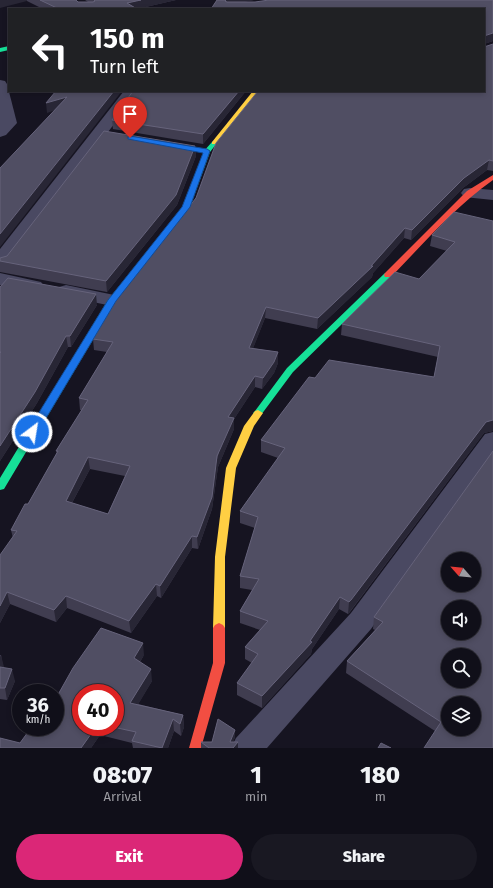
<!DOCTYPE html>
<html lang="en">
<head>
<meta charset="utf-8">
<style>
  :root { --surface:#100f19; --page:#191822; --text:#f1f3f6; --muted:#9c9ca2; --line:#302f38; --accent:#db2777 }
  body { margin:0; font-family:"Fira Sans",sans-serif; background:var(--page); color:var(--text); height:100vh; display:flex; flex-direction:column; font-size:15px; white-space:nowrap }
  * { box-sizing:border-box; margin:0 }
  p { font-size:13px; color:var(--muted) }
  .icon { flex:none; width:22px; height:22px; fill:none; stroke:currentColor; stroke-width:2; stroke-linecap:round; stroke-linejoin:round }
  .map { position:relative; height:748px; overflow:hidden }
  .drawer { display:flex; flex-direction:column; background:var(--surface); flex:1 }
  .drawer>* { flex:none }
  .banner { position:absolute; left:8px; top:8px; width:477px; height:84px; border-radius:0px; box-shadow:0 2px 6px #0003,0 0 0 1px var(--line); background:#202124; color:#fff; overflow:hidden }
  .needle { width:26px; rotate:297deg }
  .buttons { position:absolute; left:441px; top:552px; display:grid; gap:8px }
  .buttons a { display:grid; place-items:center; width:40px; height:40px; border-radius:50%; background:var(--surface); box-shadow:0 2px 6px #0003,0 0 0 1px var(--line); font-size:20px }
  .speed { position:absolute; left:12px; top:684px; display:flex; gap:8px; font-size:20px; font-weight:700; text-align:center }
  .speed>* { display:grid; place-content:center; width:52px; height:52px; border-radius:50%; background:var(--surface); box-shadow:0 2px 6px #0003,0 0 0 1px var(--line); line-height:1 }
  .speed small { font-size:10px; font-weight:400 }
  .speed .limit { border:6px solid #d22; background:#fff; color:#111 }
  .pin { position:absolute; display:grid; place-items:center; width:34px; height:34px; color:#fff; margin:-41px -17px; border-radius:50% 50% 50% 0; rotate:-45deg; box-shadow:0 0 4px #0007 }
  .pin .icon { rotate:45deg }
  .me { position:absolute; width:44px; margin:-22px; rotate:31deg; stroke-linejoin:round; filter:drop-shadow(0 0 3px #0008) }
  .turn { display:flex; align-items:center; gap:14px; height:84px; padding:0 16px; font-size:18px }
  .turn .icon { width:52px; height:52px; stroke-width:2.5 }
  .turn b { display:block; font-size:28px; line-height:34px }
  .eta { display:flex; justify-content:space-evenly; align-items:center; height:68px; text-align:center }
  .eta b { font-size:24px; font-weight:800; line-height:28px }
  .action { display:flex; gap:8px; margin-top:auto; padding:8px 16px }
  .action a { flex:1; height:46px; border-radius:24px; background:var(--accent); color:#fff; font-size:16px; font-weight:800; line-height:46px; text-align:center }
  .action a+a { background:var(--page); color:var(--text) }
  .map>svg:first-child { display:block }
</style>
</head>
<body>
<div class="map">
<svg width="493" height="748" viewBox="0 0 493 748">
  <rect width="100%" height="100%" fill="#161421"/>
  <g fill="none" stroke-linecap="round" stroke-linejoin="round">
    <!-- street -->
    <g fill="#4a4962" fill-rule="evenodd">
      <polygon points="0,80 5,81 7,84 17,123 6,135 0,137"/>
      <polygon points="124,91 139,91 7,266 0,268 0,249"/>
      <polygon points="470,188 493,190 493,200 464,197 461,193 464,189"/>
      <polygon points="0,273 41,282 44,286 41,290 34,292 0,285"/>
      <polygon points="66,285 119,296 122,300 119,304 112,306 59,295 56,291 59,287"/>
      <polygon points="493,432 493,457 371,629 267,748 231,748 236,738 351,613 485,434"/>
    </g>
    <!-- fast -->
    <g fill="#16e098" fill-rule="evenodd">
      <polygon points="9,46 9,50 0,52 0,48"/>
      <polygon points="214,141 217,143 210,152 190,207 116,301 4,489 0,490 0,478 108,300 183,207 204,151 212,142"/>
      <polygon points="385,273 391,273 392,275 293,372 261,415 255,415 253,413 255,411 287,368"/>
    </g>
    <!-- slow -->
    <g fill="#ffcf43" fill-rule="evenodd">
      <polygon points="253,91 259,91 216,144 212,144 212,142"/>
      <polygon points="258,410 263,413 254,426 236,468 225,557 225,628 223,631 219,633 215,631 213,628 215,557 226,468 244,426 255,411"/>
    </g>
    <!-- jam -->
    <g fill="#f24e42" fill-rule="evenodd">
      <path d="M493,175V180C455,207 424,243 391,277H385L384,275L385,273L467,191Z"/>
      <polygon points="219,623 223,625 225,628 225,663 201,748 189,748 213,663 213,628 215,625"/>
    </g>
  </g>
  <!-- wall -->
  <g fill="#403d50" fill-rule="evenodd">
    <polygon points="0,0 76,0 78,2 88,2 85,0 176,0 137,9 43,9 27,1"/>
    <path d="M217,0H254L241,2L493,41L484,44V47L493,44V171L487,170L463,188L411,240L404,238L373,273L372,277L317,329L265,318L253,348L278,352V363L274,373L262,389L255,387L234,419V429L218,467L212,509L198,549L192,548L161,598L157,596L131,633L67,608L56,622L10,604L0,623V555L13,538L11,530L28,504L57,453L56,451L82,410H80L79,398L107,352L94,350L93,339L196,198L484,91L211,9ZM90,469L125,476L108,514L72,503Z"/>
    <polygon points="246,91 203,144 113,129 112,120"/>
    <polygon points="195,146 196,156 177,205 107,292 0,272 0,258 7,256"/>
    <polygon points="493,221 493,431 484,433 350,612 348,614 339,609 312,649 311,654 262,708 237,695 237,683 252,663 245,659 245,647 260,630 240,623 240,611 252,590 240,588 240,576 255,528 240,523 240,511 278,458 261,452 261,440 315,378 434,377 438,357 341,335 342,324 419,279 447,251 430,246 432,235"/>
    <polygon points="0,287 97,305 71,347 68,347 37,403 0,461"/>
    <polygon points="493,451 493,748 435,731 346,673 347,661 375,630 373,629 374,617"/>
    <polygon points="0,655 1,655 3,667 15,681 7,700 0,699"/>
    <path d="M144,655L140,662L152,681L138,704L183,715L184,727L181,736L174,731L168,748H133L132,743L100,735L91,748H0L20,743L35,735ZM115,693V727H81Z"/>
    <polygon points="235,737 233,742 238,742 238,748 201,748 201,742 212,742"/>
  </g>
  <!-- shaded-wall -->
  <g fill="#282635">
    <polygon points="0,0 27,0 27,1 0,8"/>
    <polygon points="141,0 176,0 137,9 127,3"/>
    <polygon points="226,0 254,0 229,5 225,1"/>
    <polygon points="493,33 493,41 484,44 484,36"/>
    <polygon points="114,91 122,91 0,247 0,234"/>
    <polygon points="239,91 246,91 203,144 203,134"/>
    <polygon points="67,97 67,106 47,113 46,103"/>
    <polygon points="195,146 196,156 177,205 107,292 106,281"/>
    <polygon points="489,160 487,170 463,188 411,240 412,230 464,178"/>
    <polygon points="405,228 404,238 373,273 372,277 317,329 318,318 371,266"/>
    <polygon points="96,294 97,305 71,347 70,336"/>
    <polygon points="266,307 265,318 249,359 249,348"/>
    <polygon points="66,336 68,347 37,403 0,461 0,446"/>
    <polygon points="278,352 278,363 274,373 262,389 263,378"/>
    <polygon points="255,376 255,387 234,419 234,429 218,467 212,509 198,549 197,537 228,417"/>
    <polygon points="493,420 493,431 484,433 348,614 349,602 486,422"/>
    <polygon points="88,457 90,469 67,512 66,501"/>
    <polygon points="192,536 192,548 161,598 160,586"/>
    <polygon points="156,584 157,596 131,633 129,621"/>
    <polygon points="7,592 10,604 0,623 0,606"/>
    <polygon points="66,596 67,608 56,622 54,610"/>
    <polygon points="340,597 339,609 312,649 311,654 262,708 262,696 310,641"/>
    <polygon points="143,643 144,655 135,670 134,658"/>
    <polygon points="1,655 4,667 0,676 0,657"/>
    <polygon points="12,669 15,681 7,700 5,688"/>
    <polygon points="151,669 152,681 132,715 130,703"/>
    <polygon points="183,715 184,727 181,736 180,724"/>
    <polygon points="173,719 174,731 168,748 162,748"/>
    <polygon points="96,727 99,727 100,735 91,748 81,748"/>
    <polygon points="235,730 235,737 231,748 230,742"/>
    <polygon points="238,742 238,748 233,748"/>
  </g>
  <!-- building -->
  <g fill="#504e63" stroke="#66637b" fill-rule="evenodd">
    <polygon points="40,0 76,0 78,2 93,2 95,1 94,0 141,0 127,3 137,9 59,9"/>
    <polygon points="217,0 226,0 225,1 227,2 255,2 269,0 493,0 493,33 484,36 484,9 211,9"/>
    <path d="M484,37V47L493,44V161L489,160L464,178L412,230L405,228L371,266H373L318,318L266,307L249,348L278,352L274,362L263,378L255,376L228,417L234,418L217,456L212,497L197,537L192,536L160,586L156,584L129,621L66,596L54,610L7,592L0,606V555L17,531L11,530L25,504H28L58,451H56L88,400L79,398L113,342L93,339L121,292L196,198L216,143L258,91H484ZM88,457L130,466L108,514L66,501Z"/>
    <polygon points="56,91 114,91 0,234 0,168 67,97 46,103"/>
    <polygon points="133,91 239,91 203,134 112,120"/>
    <polygon points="104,131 195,146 176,195 106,281 0,261 0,258 7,256"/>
    <polygon points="454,212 493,221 493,420 486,422 351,600 349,602 340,597 310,641 312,642 262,696 237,683 258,654 245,647 268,621 240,611 259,579 240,576 258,517 240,511 285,448 261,440 309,377 315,378 329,360 434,377 440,346 342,324 395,272 419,279 455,242 432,235"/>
    <polygon points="8,278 96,294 70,336 66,336 35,392 0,446 0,353 1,352 0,352 0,287"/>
    <path d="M493,451V748H424L441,722L347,661L383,622L374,617ZM448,559H474V585H448ZM448,607H474V633H448ZM448,655H474V681H448ZM448,703H474V729H448Z"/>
    <polygon points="101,628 143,643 134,658 151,669 130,703 183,715 180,724 173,719 162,748 132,741 136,732 113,727 115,727 115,693 81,693 81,727 96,727 81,748 0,748 0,738 20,743 28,732 35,735 40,727 55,727 55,700 73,668"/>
    <polygon points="0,667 12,669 5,688 0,688"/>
    <polygon points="218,719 235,730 230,742 238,742 233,748 209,748 201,742 212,742"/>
    <polygon points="381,743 391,748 378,748"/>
  </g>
  <!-- route -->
  <polygon fill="#1a73e8" stroke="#114b97" points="130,136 207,149 210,151 190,207 116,301 36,435 29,435 27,432 108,300 182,207 203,153 128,139 128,137"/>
</svg>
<div class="buttons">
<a><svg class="needle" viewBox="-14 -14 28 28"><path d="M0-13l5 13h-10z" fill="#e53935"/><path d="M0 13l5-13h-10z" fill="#9c9ca2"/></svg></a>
<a><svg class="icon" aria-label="sound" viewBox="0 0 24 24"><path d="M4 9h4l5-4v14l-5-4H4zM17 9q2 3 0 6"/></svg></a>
<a><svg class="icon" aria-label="search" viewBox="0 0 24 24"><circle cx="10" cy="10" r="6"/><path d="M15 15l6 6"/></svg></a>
<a><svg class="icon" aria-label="layers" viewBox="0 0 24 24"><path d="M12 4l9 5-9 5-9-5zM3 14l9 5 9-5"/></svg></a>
</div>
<div class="speed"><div>36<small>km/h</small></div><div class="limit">40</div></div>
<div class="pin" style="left:130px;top:138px;background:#d93025"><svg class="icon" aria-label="arrive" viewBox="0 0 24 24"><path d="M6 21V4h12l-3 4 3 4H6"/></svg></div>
<svg class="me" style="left:32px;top:432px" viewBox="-20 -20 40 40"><circle r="17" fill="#1a73e8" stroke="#fff" stroke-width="3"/><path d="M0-11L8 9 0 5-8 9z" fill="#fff"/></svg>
<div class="banner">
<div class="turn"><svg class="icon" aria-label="left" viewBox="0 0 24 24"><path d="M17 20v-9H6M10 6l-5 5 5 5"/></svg><div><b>150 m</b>Turn left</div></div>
</div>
</div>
<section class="drawer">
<div class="eta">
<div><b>08:07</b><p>Arrival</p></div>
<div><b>1</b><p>min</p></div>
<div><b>180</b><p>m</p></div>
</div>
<div class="action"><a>Exit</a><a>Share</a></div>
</section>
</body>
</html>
